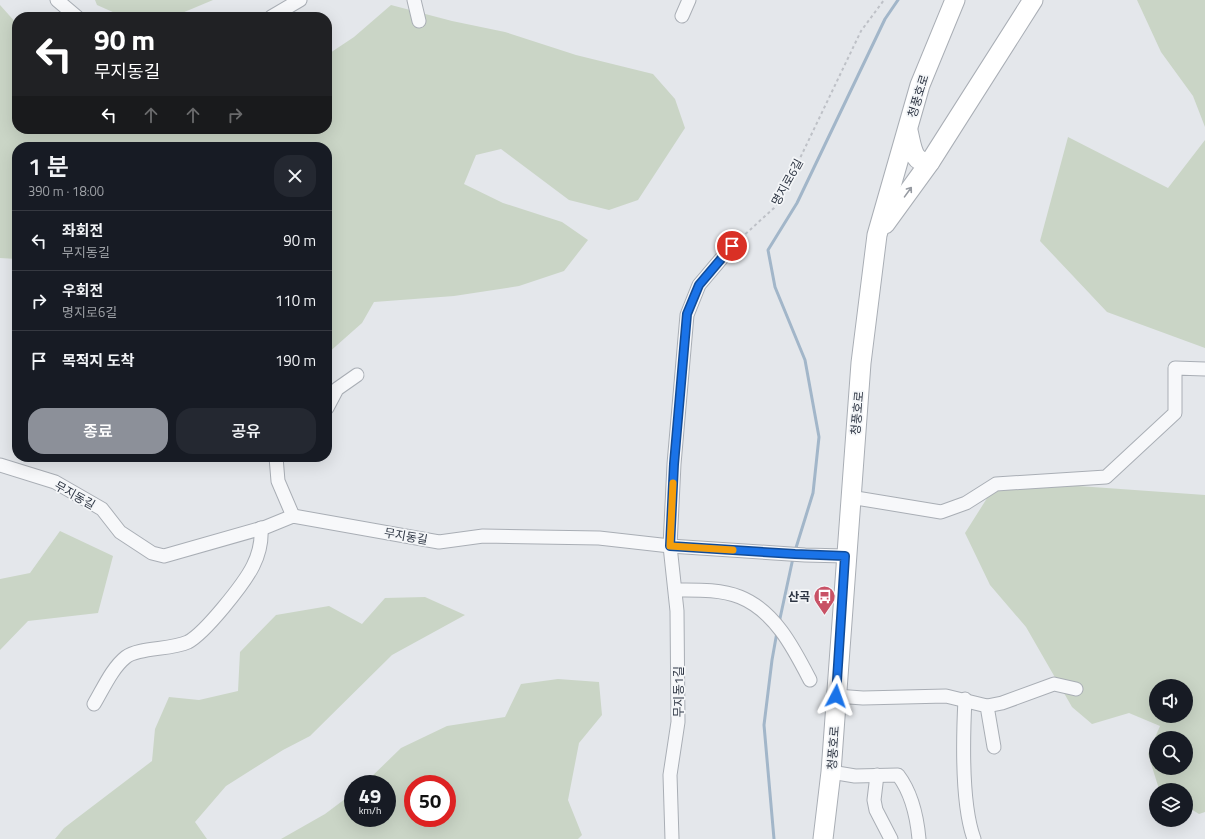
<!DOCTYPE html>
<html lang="ko">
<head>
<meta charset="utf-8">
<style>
  :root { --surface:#171b24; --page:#242831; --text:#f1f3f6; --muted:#9ea1a6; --line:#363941; --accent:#8c9099 }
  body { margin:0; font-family:"Titillium Web","Noto Sans KR",sans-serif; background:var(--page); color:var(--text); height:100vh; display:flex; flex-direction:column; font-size:15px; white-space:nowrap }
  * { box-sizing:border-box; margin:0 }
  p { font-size:13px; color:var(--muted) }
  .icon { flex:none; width:22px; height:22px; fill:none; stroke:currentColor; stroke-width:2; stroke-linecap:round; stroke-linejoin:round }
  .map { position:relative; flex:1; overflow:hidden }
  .details { position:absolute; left:12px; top:142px; width:320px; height:320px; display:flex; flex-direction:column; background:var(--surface); border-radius:16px; box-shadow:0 4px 16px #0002 }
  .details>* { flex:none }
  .banner { position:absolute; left:12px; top:12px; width:320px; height:122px; border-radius:16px; box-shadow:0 4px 16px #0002; background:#202124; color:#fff; overflow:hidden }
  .buttons { position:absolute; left:1149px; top:679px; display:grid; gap:8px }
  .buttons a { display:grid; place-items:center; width:44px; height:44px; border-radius:50%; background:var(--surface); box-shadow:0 4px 16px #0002; font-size:20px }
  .speed { position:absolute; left:344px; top:775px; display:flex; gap:8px; font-size:20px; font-weight:700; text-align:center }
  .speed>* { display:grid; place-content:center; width:52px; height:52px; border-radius:50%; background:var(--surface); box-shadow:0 4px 16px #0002; line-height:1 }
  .speed small { font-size:10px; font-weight:400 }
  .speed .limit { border:6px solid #d22; background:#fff; color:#111 }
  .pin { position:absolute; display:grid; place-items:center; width:34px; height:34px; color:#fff; margin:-17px; border:2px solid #fff; border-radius:50%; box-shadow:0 1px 4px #0007 }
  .me { position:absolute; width:44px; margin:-22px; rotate:4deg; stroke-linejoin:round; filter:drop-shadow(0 0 3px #0008) }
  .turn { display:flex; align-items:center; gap:14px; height:84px; padding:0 16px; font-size:18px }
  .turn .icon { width:52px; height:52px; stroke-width:2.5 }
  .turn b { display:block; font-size:28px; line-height:34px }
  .lanes { display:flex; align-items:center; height:38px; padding:0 16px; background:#0003; justify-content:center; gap:20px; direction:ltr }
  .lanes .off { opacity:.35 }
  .round { display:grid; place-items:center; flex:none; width:42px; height:42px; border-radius:16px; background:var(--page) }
  .summary { display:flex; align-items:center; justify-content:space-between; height:68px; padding:0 16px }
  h1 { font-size:24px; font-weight:600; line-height:30px }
  .action { display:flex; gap:8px; margin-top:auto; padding:8px 16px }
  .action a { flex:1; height:46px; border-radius:16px; background:var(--accent); color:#fff; font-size:16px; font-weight:600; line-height:46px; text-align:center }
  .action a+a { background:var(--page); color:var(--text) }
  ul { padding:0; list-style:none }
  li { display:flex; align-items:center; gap:12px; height:60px; padding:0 16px; border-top:1px solid var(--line) }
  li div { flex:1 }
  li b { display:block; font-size:15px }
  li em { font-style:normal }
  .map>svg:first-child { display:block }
</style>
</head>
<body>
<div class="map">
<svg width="1205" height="839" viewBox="0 0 1205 839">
  <rect width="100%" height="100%" fill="#e4e7eb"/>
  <!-- green -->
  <g fill="#cad5c6" fill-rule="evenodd">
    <polygon points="95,0 213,0 182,13 156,17 124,17 97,5"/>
    <polygon points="1137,0 1205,0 1205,127 1193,96 1161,52"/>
    <polygon points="0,5 17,24 17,129 327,129 327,55 354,37 391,5 452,21 505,32 576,55 653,74 675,99 685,128 638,200 609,210 569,200 501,149 476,155 464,184 503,203 562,222 588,240 564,271 519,286 454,296 374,302 362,323 327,354 327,147 17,147 17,259 0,258"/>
    <polygon points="1068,137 1168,188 1205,140 1205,348 1107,312 1040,241"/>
    <path d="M996,484H1050L1205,495V812L1199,814L1186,806V790L1159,789L1148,754L1160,726L1129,713L1092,724L1072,707L1026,627L990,585L965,533ZM1156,686H1186V716H1156ZM1156,738H1186V768H1156Z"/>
    <polygon points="60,531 113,556 98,613 28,621 0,650 0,579 30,573"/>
    <polygon points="425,597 465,615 392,655 310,736 283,750 226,786 195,822 207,839 55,839 64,828 152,761 155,729 169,697 199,700 238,691 240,652 276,615 329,606 362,624 385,598"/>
    <path d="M558,679L599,682L602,715L579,743L568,800L582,835L578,839H281L325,814L353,793V818H387V784H364L401,748L447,726L505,717L521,684ZM413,784H447V818H413Z"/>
  </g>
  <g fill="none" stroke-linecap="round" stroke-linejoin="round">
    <!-- stream -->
    <g stroke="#a2b6c9" stroke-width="3">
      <polyline points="795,551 813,493 819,437 805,360 775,287 768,250 797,203 885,19 898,0"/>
      <polyline points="779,623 793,558"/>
      <polyline points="774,839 764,725 772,660 777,632"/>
    </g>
    <defs>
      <g id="street">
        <polyline points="57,0 77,17"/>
        <polyline points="414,0 419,21"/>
        <polyline points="682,16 689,0"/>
        <polyline points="271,17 300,0"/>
        <polyline points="327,408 337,389 357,375"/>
        <polyline points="276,457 278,481 293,516"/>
        <polyline points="0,465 55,482 102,509 120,532 152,553 164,556 266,527 293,516 439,542 483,536 599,538 670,546 805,555 845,556"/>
        <polyline points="850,497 941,512 966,503 996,484 1106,477 1175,413 1175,368 1205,369"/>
        <path d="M676,590C696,590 720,589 740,597C775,611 794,649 810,680"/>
        <polyline points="836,696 863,698 946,696 987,706 994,747"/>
        <path d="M965,699C963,738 961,803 974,839"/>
        <path d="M94,704C103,689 112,668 126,657C139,647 171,650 188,642C205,633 244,584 253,566C259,554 262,542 261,528"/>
        <polyline points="987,706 1002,703 1054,684 1076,689"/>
        <path d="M831,772L855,776L898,775C911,792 917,817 919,839"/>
        <polyline points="877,775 874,800 876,810 891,839"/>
        <polyline points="672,839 670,775 678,722 677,611 670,546 674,464 687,315 699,285 732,246"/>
      </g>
      <g id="secondary">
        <polyline points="930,162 1033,0"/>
        <path d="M885,224L930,162C912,164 912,146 908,131"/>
        <polyline points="823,839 831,772 861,363 877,235 920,85 955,0"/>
      </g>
    </defs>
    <!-- street casing -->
    <use href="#street" stroke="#a9aeb5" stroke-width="15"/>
    <!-- secondary casing -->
    <use href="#secondary" stroke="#a9aeb5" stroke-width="21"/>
    <!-- path -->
    <polyline stroke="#bec1c7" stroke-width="2" stroke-dasharray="3 3" stroke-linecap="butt" points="741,238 774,208 791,177 861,31 884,0"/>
    <!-- street -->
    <use href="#street" stroke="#f7f8fa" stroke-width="13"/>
    <!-- secondary -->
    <use href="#secondary" stroke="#fff" stroke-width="19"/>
  </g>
  <!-- one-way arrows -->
  <defs><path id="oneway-shaft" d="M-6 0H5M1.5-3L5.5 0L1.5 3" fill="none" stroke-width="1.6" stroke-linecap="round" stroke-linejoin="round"/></defs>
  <use stroke="#969aa1" href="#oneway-shaft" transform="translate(908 192) rotate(-54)"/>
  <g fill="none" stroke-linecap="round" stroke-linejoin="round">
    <defs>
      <polyline id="route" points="732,246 699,285 687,314 674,464 670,546 795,554 845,556 836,696"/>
    </defs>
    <!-- route casing -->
    <use href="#route" stroke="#114b97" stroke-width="10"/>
    <!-- route -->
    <use href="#route" stroke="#1a73e8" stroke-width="7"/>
    <!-- slow -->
    <polyline stroke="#f59e0b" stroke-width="7" points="673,483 670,546 733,550"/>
  </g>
  <!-- icons -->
  <defs>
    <symbol id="bus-pin" viewBox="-11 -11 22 30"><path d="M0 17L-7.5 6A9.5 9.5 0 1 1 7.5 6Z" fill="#c85266" stroke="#f4f6f8"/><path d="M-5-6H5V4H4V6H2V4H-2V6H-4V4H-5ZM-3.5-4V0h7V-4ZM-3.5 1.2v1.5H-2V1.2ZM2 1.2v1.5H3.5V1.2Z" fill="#fff"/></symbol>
  </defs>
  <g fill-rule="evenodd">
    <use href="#bus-pin" x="812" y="584" width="25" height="34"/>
  </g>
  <g text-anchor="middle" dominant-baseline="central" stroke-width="3.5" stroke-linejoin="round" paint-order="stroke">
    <!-- street labels -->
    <g font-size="12" fill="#2d3543" stroke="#f4f6f8">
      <text transform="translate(918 96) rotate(-73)">청풍호로</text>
      <text transform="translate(787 182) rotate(-61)">명지로6길</text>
      <text transform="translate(857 413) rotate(-85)">청풍호로</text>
      <text transform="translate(75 495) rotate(29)">무지동길</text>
      <text transform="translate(406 536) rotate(10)">무지동길</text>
      <text transform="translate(678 692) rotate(-90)">무지동1길</text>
      <text transform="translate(833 748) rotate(-86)">청풍호로</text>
    </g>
    <!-- poi labels -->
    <g font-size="12" font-weight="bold" fill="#2d3543" stroke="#f4f6f8" text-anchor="end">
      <text x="810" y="596">산곡</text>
    </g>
  </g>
</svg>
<div class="buttons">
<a><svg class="icon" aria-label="sound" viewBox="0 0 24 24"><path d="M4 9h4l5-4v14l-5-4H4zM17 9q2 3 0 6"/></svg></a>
<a><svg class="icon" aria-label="search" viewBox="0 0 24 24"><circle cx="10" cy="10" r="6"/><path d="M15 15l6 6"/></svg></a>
<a><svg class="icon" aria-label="layers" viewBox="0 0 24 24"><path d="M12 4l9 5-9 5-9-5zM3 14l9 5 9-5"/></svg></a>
</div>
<div class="speed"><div>49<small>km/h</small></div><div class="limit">50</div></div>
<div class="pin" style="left:732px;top:246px;background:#d93025"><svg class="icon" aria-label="arrive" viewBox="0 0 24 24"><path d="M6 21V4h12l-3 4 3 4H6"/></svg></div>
<svg class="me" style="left:836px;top:696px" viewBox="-20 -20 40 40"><path d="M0-17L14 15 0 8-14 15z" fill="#1a73e8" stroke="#fff" stroke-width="4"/></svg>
<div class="banner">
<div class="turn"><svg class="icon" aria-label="left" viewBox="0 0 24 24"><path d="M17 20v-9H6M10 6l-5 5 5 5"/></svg><div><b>90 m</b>무지동길</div></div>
<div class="lanes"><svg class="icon" aria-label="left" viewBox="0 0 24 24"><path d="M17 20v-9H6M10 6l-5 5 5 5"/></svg><svg class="icon off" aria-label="ahead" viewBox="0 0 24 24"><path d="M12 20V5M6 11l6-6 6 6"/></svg><svg class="icon off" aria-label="ahead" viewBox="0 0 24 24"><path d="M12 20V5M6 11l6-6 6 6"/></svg><svg class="icon off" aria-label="right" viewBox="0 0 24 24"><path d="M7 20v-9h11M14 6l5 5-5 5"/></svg></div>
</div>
<section class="details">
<div class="summary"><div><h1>1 분</h1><p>390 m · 18:00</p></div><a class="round"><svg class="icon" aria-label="close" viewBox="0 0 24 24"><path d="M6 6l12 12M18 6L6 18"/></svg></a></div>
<ul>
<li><svg class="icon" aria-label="left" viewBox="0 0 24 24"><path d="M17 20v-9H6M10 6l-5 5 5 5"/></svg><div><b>좌회전</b><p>무지동길</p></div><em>90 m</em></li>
<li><svg class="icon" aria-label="right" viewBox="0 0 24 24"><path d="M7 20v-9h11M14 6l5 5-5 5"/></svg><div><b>우회전</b><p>명지로6길</p></div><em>110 m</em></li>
<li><svg class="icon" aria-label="arrive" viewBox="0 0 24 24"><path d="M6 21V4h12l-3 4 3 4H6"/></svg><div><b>목적지 도착</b></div><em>190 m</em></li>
</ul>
<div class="action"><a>종료</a><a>공유</a></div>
</section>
</div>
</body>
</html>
